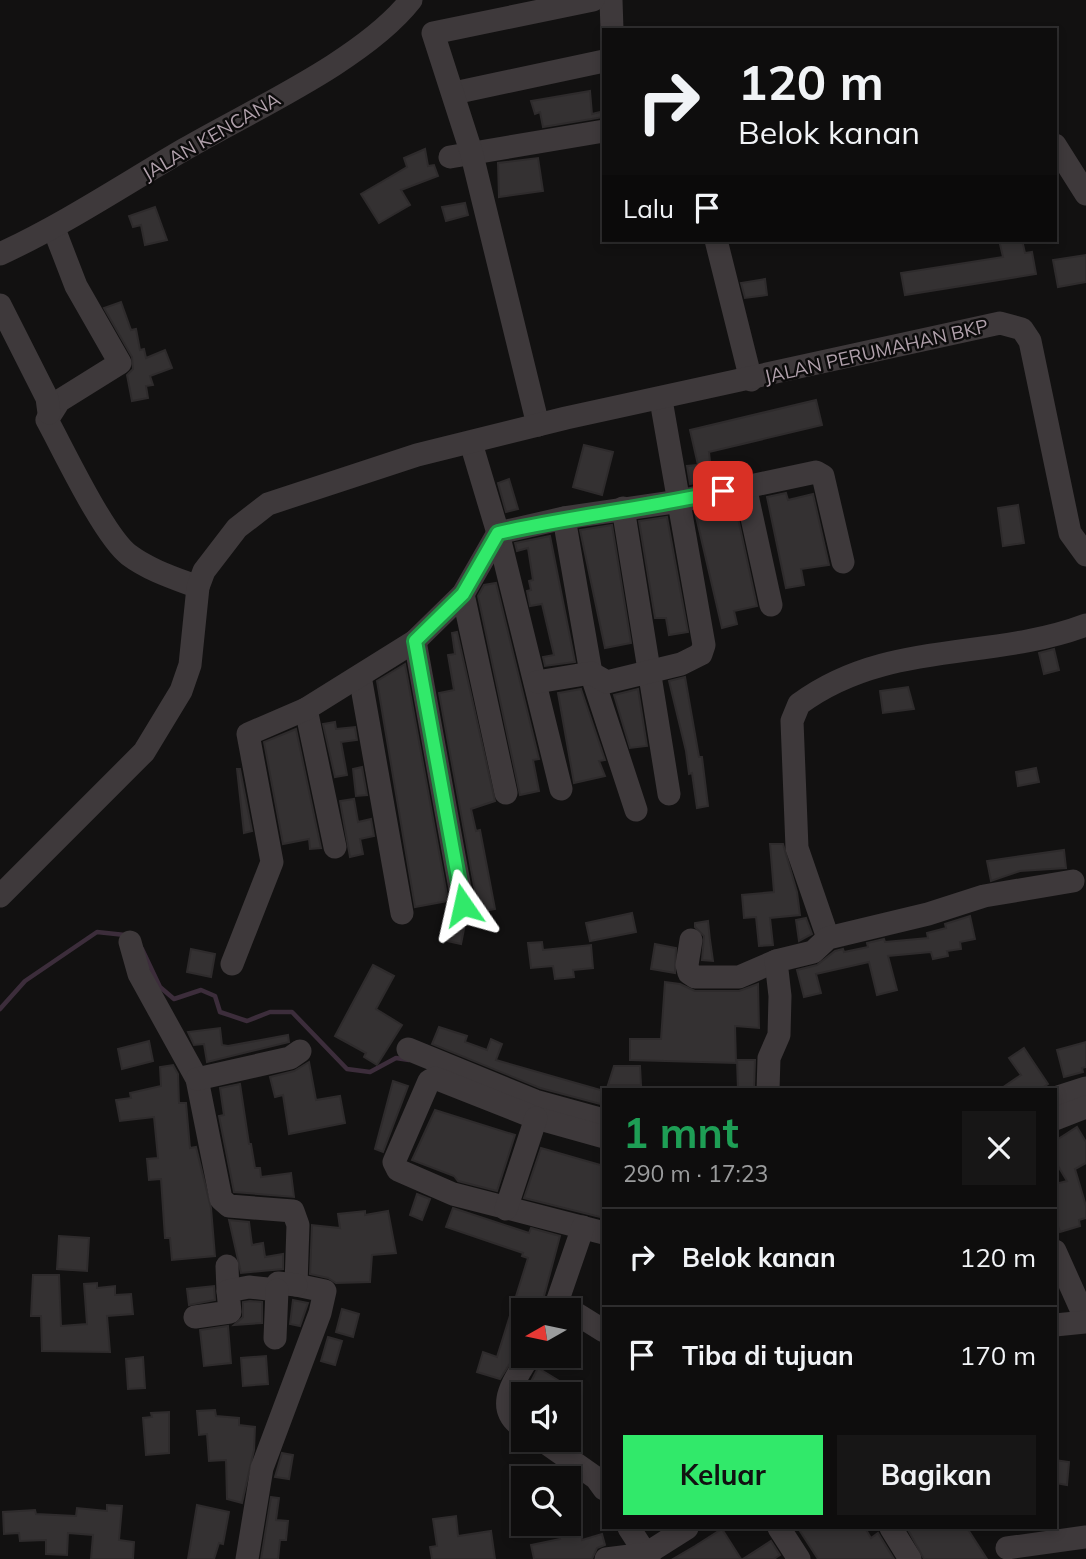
<!DOCTYPE html>
<html lang="id">
<head>
<meta charset="utf-8">
<style>
  :root { --surface:#0e0d0d; --page:#171616; --text:#f1f3f6; --muted:#9b9c9d; --line:#2e2d2e; --accent:#31e96a }
  body { margin:0; font-family:Mulish,sans-serif; background:var(--page); color:var(--text); height:100vh; display:flex; flex-direction:column; font-size:26px; white-space:nowrap }
  * { box-sizing:border-box; margin:0 }
  p { font-size:23px; color:var(--muted) }
  .icon { flex:none; width:38px; height:38px; fill:none; stroke:currentColor; stroke-width:2; stroke-linecap:round; stroke-linejoin:round }
  .map { position:relative; flex:1; overflow:hidden }
  .side { position:absolute; left:602px; top:1088px; width:455px; height:441px; display:flex; flex-direction:column; background:var(--surface); border-radius:0px; box-shadow:0 4px 10px #0003,0 0 0 2px var(--line) }
  .side>* { flex:none }
  .top-card { position:absolute; left:602px; top:28px; width:455px; height:214px; border-radius:0px; box-shadow:0 4px 10px #0003,0 0 0 2px var(--line); background:#0e0d0d; color:var(--text); overflow:hidden }
  .needle { width:46px; rotate:261deg }
  .controls { position:absolute; left:511px; top:1298px; display:grid; gap:14px }
  .controls a { display:grid; place-items:center; width:70px; height:70px; border-radius:0px; background:var(--surface); box-shadow:0 4px 10px #0003,0 0 0 2px var(--line); font-size:35px }
  .pin { position:absolute; display:grid; place-items:center; width:60px; height:60px; color:#fff; margin:-30px; border-radius:14px; box-shadow:0 4px 10px #0006 }
  .me { position:absolute; width:77px; margin:-38px; rotate:349deg; stroke-linejoin:round; filter:drop-shadow(0 0 5px #0008) }
  .turn { display:flex; align-items:center; gap:24px; height:147px; padding:0 21px; font-size:32px }
  .turn .icon { width:91px; height:91px; stroke-width:2.5 }
  .turn b { display:block; font-size:49px; line-height:60px }
  .then { display:flex; align-items:center; height:66px; padding:0 21px; background:#0003; gap:14px; font-size:26px }
  .round { display:grid; place-items:center; flex:none; width:74px; height:74px; border-radius:0px; background:var(--page) }
  .summary { display:flex; align-items:center; justify-content:space-between; height:119px; padding:0 21px }
  h1 { font-size:42px; font-weight:700; line-height:52px; color:#1e9e55 }
  .button { display:flex; gap:14px; margin-top:auto; padding:14px 21px }
  .button a { flex:1; height:80px; border-radius:0px; background:var(--accent); color:#111; font-size:28px; font-weight:700; line-height:80px; text-align:center }
  .button a+a { background:var(--page); color:var(--text) }
  ul { padding:0; list-style:none }
  li { display:flex; align-items:center; gap:21px; height:98px; padding:0 21px; border-top:2px solid var(--line) }
  li div { flex:1 }
  li b { display:block; font-size:26px }
  li em { font-style:normal }
  .map>svg:first-child { display:block }
</style>
</head>
<body>
<div class="map">
<svg width="1086" height="1559" viewBox="0 0 1086 1559">
  <rect width="100%" height="100%" fill="#121111"/>
  <g fill="none" stroke-linecap="round" stroke-linejoin="round">
    <!-- stream -->
    <g stroke="#3c2d3b" stroke-width="4.5">
      <polyline points="142,949 160,987 174,999 201,990 215,996 220,1012 247,1021 270,1012 292,1012 347,1069 370,1072 396,1058 409,1060"/>
      <polyline points="0,1009 25,981 97,932 125,935"/>
    </g>
  </g>
  <!-- building -->
  <g fill="#343132" stroke="#2e2b2c" stroke-width="2">
    <polygon points="590,91 592,114 604,111 604,117 543,127 540,112 535,114 531,101"/>
    <polygon points="425,149 428,166 434,165 438,176 401,190 410,205 379,223 361,194 407,167 404,158"/>
    <polygon points="538,158 543,191 499,197 498,163"/>
    <polygon points="465,203 468,215 446,221 442,207"/>
    <polygon points="155,207 167,240 145,245 141,225 133,227 129,216"/>
    <polygon points="999,240 1022,240 1025,253 1032,252 1036,274 905,295 901,273 1003,257"/>
    <polygon points="1086,255 1086,282 1058,287 1053,260"/>
    <polygon points="765,279 767,295 745,298 741,283"/>
    <polygon points="121,302 131,330 136,329 140,350 144,349 146,358 165,350 172,368 150,376 153,385 146,386 148,398 132,401 127,375 133,369 132,357 104,308"/>
    <polygon points="816,400 822,425 709,452 712,480 690,484 687,466 698,465 690,430"/>
    <polygon points="584,445 613,452 602,495 573,487"/>
    <polygon points="509,479 518,509 506,512 498,483"/>
    <polygon points="786,493 788,500 813,494 829,565 801,569 804,585 786,588 767,497"/>
    <polygon points="735,504 757,606 734,611 737,624 722,628 695,512"/>
    <polygon points="1018,505 1024,543 1003,546 998,508"/>
    <polygon points="667,517 688,632 669,635 666,618 655,618 639,521"/>
    <polygon points="612,525 631,643 605,648 580,530"/>
    <polygon points="550,536 575,662 545,666 543,657 554,655 542,604 530,606 527,591 531,590 529,581 533,580 528,548 517,551 515,543"/>
    <polygon points="496,583 539,759 533,760 539,791 520,795 478,596 484,585"/>
    <polygon points="457,632 495,801 471,809 476,831 480,830 495,909 474,913 477,902 439,693 454,690 448,655 455,654 452,633"/>
    <polygon points="1054,649 1059,670 1044,674 1039,653"/>
    <polygon points="405,664 448,901 415,907 377,681"/>
    <polygon points="685,677 699,757 702,757 708,806 697,808 692,773 689,774 686,751 669,681"/>
    <polygon points="908,687 914,709 883,713 880,691"/>
    <polygon points="581,689 605,760 599,761 605,776 574,783 558,693"/>
    <polygon points="638,689 647,746 630,748 614,695"/>
    <polygon points="335,722 336,729 355,727 357,740 341,742 347,775 335,777 323,724"/>
    <polygon points="296,729 321,848 310,849 309,839 283,844 264,742"/>
    <polygon points="362,767 367,795 356,796 353,769"/>
    <polygon points="1036,768 1039,782 1018,786 1016,772"/>
    <polygon points="237,769 240,769 252,831 244,833"/>
    <polygon points="354,799 358,822 371,819 374,836 360,839 363,854 350,857 340,801"/>
    <polygon points="770,844 783,844 797,892 800,915 770,918 773,945 759,946 756,917 744,918 742,895 774,892"/>
    <polygon points="1064,850 1066,868 1020,871 991,881 987,861"/>
    <polygon points="632,913 636,932 590,941 586,923"/>
    <polygon points="970,916 975,939 960,942 961,949 947,951 948,956 933,959 931,952 888,956 897,990 877,995 869,962 816,974 821,993 804,997 797,970 817,965 835,951 843,949 844,952 868,947 867,943 884,939 885,942 928,938 927,933 946,928 945,924"/>
    <polygon points="806,918 812,934 799,941 796,920"/>
    <polygon points="708,921 710,940 713,961 702,960 704,936 695,927 695,923"/>
    <polygon points="451,922 465,924 461,944 447,941"/>
    <polygon points="542,942 543,950 591,945 593,968 573,970 574,977 555,979 553,966 531,968 528,943"/>
    <polygon points="655,944 676,948 675,973 651,969"/>
    <polygon points="191,949 215,954 211,977 187,972"/>
    <polygon points="373,965 394,976 376,1009 402,1025 377,1065 364,1057 366,1053 335,1036"/>
    <polygon points="665,982 680,984 695,991 739,991 758,984 759,1028 735,1026 736,1063 630,1060 630,1039 661,1039"/>
    <polygon points="439,1027 467,1036 465,1042 487,1050 491,1039 502,1044 496,1060 604,1091 604,1105 540,1088 432,1044"/>
    <polygon points="220,1028 222,1045 228,1046 288,1035 289,1042 207,1062 204,1044 194,1045 188,1032"/>
    <polygon points="149,1041 153,1061 122,1069 118,1049"/>
    <polygon points="1086,1042 1086,1067 1082,1068 1083,1072 1064,1077 1057,1050"/>
    <polygon points="1024,1048 1048,1084 1039,1090 999,1090 1021,1075 1009,1058"/>
    <polygon points="737,1060 755,1060 754,1090 738,1090"/>
    <polygon points="309,1062 316,1100 340,1096 345,1123 289,1134 283,1095 275,1097 270,1077 294,1071"/>
    <polygon points="173,1065 178,1074 179,1103 186,1103 190,1148 196,1147 211,1208 215,1256 172,1260 170,1238 165,1238 161,1179 149,1180 147,1159 158,1158 154,1117 120,1121 116,1100 131,1098 130,1093 161,1086 160,1067"/>
    <polygon points="614,1066 640,1066 641,1085 608,1085"/>
    <polygon points="393,1081 408,1086 383,1152 375,1149"/>
    <polygon points="240,1084 249,1144 251,1144 255,1168 260,1168 261,1177 291,1173 294,1197 234,1192 219,1116 224,1115 220,1088"/>
    <polygon points="435,1110 515,1135 497,1191 458,1181 454,1176 412,1160"/>
    <polygon points="1077,1127 1086,1142 1086,1163 1075,1169 1086,1206 1086,1218 1079,1220 1080,1226 1060,1232 1055,1217 1055,1184 1067,1181 1055,1161 1055,1141"/>
    <polygon points="541,1148 604,1166 604,1218 524,1198"/>
    <polygon points="417,1194 430,1199 422,1220 410,1215"/>
    <polygon points="453,1208 529,1233 531,1228 560,1236 540,1311 523,1311 523,1343 500,1379 477,1372 483,1352 497,1357 528,1258 522,1256 523,1253 446,1227"/>
    <polygon points="365,1211 365,1215 388,1211 396,1253 372,1255 370,1282 336,1283 328,1278 310,1274 312,1225 340,1228 338,1214"/>
    <polygon points="229,1220 249,1222 252,1245 263,1243 265,1257 283,1254 283,1269 241,1273"/>
    <polygon points="59,1236 89,1238 87,1271 57,1269"/>
    <polygon points="33,1275 59,1275 61,1326 87,1324 84,1284 97,1283 97,1288 115,1286 115,1295 131,1294 133,1314 107,1316 110,1352 42,1351 41,1316 31,1316"/>
    <polygon points="214,1286 215,1300 189,1305 187,1289"/>
    <polygon points="293,1300 308,1303 300,1326 290,1324"/>
    <polygon points="250,1301 262,1302 262,1323 234,1325 243,1317 243,1302"/>
    <polygon points="342,1309 359,1314 353,1337 336,1332"/>
    <polygon points="228,1326 231,1363 204,1366 200,1330"/>
    <polygon points="328,1337 342,1341 335,1365 321,1361"/>
    <polygon points="266,1356 268,1384 243,1386 241,1358"/>
    <polygon points="143,1357 145,1388 128,1389 126,1359"/>
    <polygon points="538,1368 561,1382 553,1395 524,1395"/>
    <polygon points="215,1410 216,1416 239,1418 239,1425 255,1427 254,1450 242,1503 227,1499 226,1460 209,1461 207,1434 199,1435 197,1411"/>
    <polygon points="169,1412 169,1453 146,1455 143,1418 152,1417 151,1413"/>
    <polygon points="282,1453 293,1455 289,1479 275,1477"/>
    <polygon points="1055,1460 1069,1462 1067,1485 1055,1483"/>
    <polygon points="271,1497 279,1498 276,1520 288,1521 286,1540 280,1540 278,1559 261,1559"/>
    <polygon points="107,1505 122,1506 119,1540 134,1542 133,1559 91,1559 93,1535 68,1533 67,1555 46,1554 46,1540 20,1541 19,1533 4,1534 3,1512 35,1510 36,1514 76,1516 77,1508 107,1511"/>
    <polygon points="197,1505 229,1512 223,1544 219,1543 214,1559 188,1559"/>
    <polygon points="456,1516 458,1536 491,1531 495,1559 432,1559 430,1547 437,1546 433,1519"/>
    <polygon points="579,1522 582,1540 602,1534 605,1545 597,1548 592,1559 534,1559 531,1545 560,1539 557,1526"/>
    <polygon points="798,1528 865,1528 871,1538 878,1533 894,1559 818,1559"/>
    <polygon points="907,1528 967,1528 987,1559 924,1559"/>
    <polygon points="722,1529 741,1559 673,1559 695,1546"/>
    <polygon points="771,1541 780,1555 774,1559 743,1559"/>
  </g>
  <g fill="none" stroke-linecap="round" stroke-linejoin="round">
    <!-- minor -->
    <g stroke="#3e393b" stroke-width="23">
      <polyline points="611,0 612,30"/>
      <polyline points="454,93 604,61"/>
      <polyline points="1055,145 1086,194"/>
      <polyline points="450,157 604,131"/>
      <path d="M54,229L76,286L120,363L59,401L47,420C64,451 104,536 129,555C149,570 174,578 198,587"/>
      <polyline points="716,240 751,380"/>
      <path d="M0,254C65,224 123,185 185,149C252,110 364,60 411,0"/>
      <polyline points="0,305 47,398 49,413"/>
      <polyline points="538,425 471,151 433,33 593,0"/>
      <polyline points="471,443 498,533 561,789"/>
      <polyline points="745,486 771,605"/>
      <polyline points="623,508 669,794"/>
      <polyline points="564,518 591,673 636,810"/>
      <polyline points="498,533 564,518 680,501 816,472 823,476 843,562"/>
      <polyline points="463,594 506,793"/>
      <polyline points="415,641 463,905"/>
      <polyline points="360,676 402,913"/>
      <polyline points="537,682 591,673 607,682 681,664 701,654 704,645 661,400"/>
      <polyline points="306,709 335,847"/>
      <polyline points="0,896 144,752 181,691 190,665 198,587 204,571 237,528 268,504 417,455 566,418 1000,323 1022,329 1030,341 1070,533 1086,555"/>
      <path d="M828,938L797,848L792,721L799,704C887,639 991,661 1086,625"/>
      <polyline points="691,940 687,965 689,973 695,977 739,977 776,961"/>
      <polyline points="130,942 139,974 197,1079 221,1199 229,1206 293,1211 298,1225 296,1285 325,1291 320,1313 262,1468 247,1559"/>
      <polyline points="232,964 272,862 248,734 306,709 415,641 463,594 498,533"/>
      <polyline points="408,1049 535,1101 604,1120"/>
      <polyline points="197,1079 290,1058 300,1051"/>
      <polyline points="768,1090 769,1058 779,1035 780,996 776,961 813,952 828,938 928,914 984,896 1073,881"/>
      <polyline points="1055,1098 1086,1088"/>
      <polyline points="1055,1119 1086,1107"/>
      <polyline points="604,1137 536,1118 435,1078 429,1081 394,1162 398,1170 453,1194 604,1233"/>
      <polyline points="506,1209 536,1118"/>
      <polyline points="1055,1251 1086,1320"/>
      <polyline points="227,1266 228,1291"/>
      <polyline points="559,1303 604,1331"/>
      <polyline points="554,1311 583,1227"/>
      <polyline points="195,1317 230,1312 228,1291 249,1287 277,1290 278,1283 296,1285"/>
      <polyline points="1055,1325 1086,1322"/>
      <polyline points="275,1338 277,1290"/>
      <path d="M523,1428C492,1407 515,1381 529,1356"/>
      <polyline points="542,1440 596,1478 604,1489"/>
      <polyline points="629,1528 649,1559"/>
      <polyline points="779,1528 799,1559"/>
      <polyline points="891,1528 910,1559"/>
      <polyline points="1007,1548 1086,1537"/>
      <polyline points="606,1559 646,1554 687,1528"/>
    </g>
  </g>
  <g fill="none" stroke-linecap="round" stroke-linejoin="round">
    <defs>
      <path id="route" d="M463,905L415,641L463,594L498,533C573,516 649,508 723,491"/>
    </defs>
    <!-- route casing -->
    <use href="#route" stroke="#209745" stroke-width="18"/>
    <!-- route -->
    <use href="#route" stroke="#31e96a" stroke-width="12"/>
  </g>
  <g text-anchor="middle" dominant-baseline="central" stroke-width="5" stroke-linejoin="round" paint-order="stroke">
    <!-- street labels -->
    <g font-size="19" fill="#b2a2ad" stroke="#0d0c0c">
      <text transform="translate(211 136) rotate(-30)">JALAN KENCANA</text>
      <text transform="translate(876 351) rotate(-13)">JALAN PERUMAHAN BKP</text>
    </g>
  </g>
</svg>
<div class="controls">
<a><svg class="needle" viewBox="-14 -14 28 28"><path d="M0-13l5 13h-10z" fill="#e53935"/><path d="M0 13l5-13h-10z" fill="#9b9c9d"/></svg></a>
<a><svg class="icon" aria-label="sound" viewBox="0 0 24 24"><path d="M4 9h4l5-4v14l-5-4H4zM17 9q2 3 0 6"/></svg></a>
<a><svg class="icon" aria-label="search" viewBox="0 0 24 24"><circle cx="10" cy="10" r="6"/><path d="M15 15l6 6"/></svg></a>
</div>
<div class="pin" style="left:723px;top:491px;background:#d93025"><svg class="icon" aria-label="arrive" viewBox="0 0 24 24"><path d="M6 21V4h12l-3 4 3 4H6"/></svg></div>
<svg class="me" style="left:463px;top:905px" viewBox="-20 -20 40 40"><path d="M0-17L14 15 0 8-14 15z" fill="#31e96a" stroke="#fff" stroke-width="4"/></svg>
<div class="top-card">
<div class="turn"><svg class="icon" aria-label="right" viewBox="0 0 24 24"><path d="M7 20v-9h11M14 6l5 5-5 5"/></svg><div><b>120 m</b>Belok kanan</div></div>
<div class="then">Lalu<svg class="icon" aria-label="arrive" viewBox="0 0 24 24"><path d="M6 21V4h12l-3 4 3 4H6"/></svg></div>
</div>
<section class="side">
<div class="summary"><div><h1>1 mnt</h1><p>290 m · 17:23</p></div><a class="round"><svg class="icon" aria-label="close" viewBox="0 0 24 24"><path d="M6 6l12 12M18 6L6 18"/></svg></a></div>
<ul>
<li><svg class="icon" aria-label="right" viewBox="0 0 24 24"><path d="M7 20v-9h11M14 6l5 5-5 5"/></svg><div><b>Belok kanan</b></div><em>120 m</em></li>
<li><svg class="icon" aria-label="arrive" viewBox="0 0 24 24"><path d="M6 21V4h12l-3 4 3 4H6"/></svg><div><b>Tiba di tujuan</b></div><em>170 m</em></li>
</ul>
<div class="button"><a>Keluar</a><a>Bagikan</a></div>
</section>
</div>
</body>
</html>
